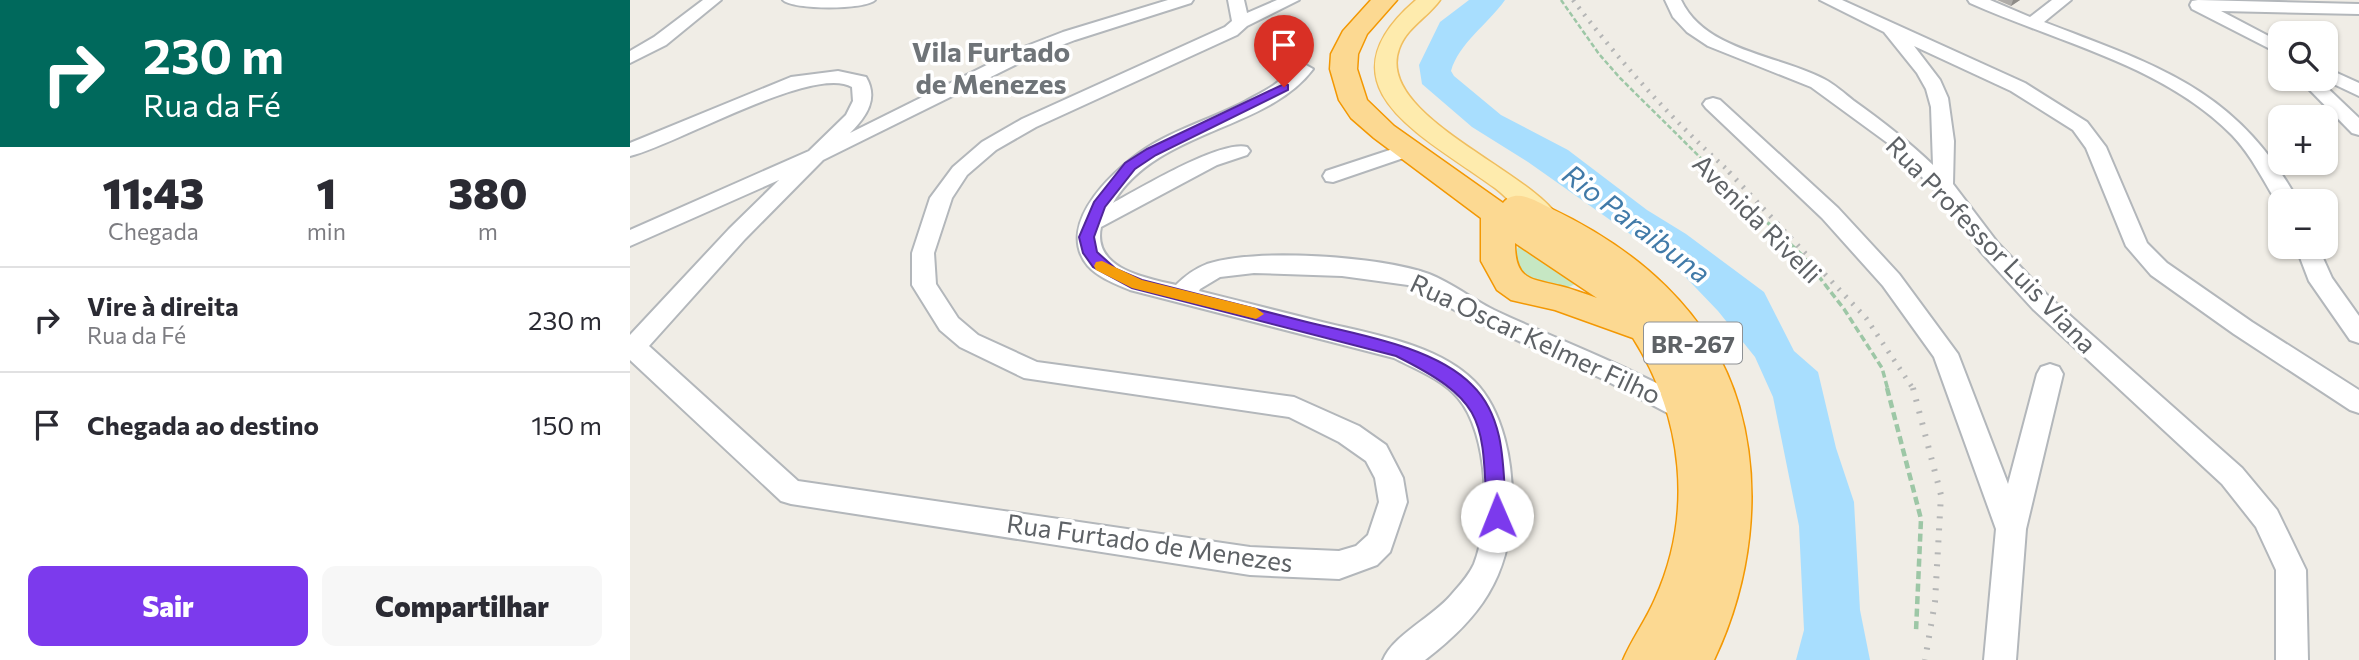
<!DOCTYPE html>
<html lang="pt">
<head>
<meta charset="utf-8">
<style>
  :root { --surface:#fff; --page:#f7f7f7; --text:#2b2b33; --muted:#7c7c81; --line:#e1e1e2; --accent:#7c3aed }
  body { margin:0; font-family:Commissioner,sans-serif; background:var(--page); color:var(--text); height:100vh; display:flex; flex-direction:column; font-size:26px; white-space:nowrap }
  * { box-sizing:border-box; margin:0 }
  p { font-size:23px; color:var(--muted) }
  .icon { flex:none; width:38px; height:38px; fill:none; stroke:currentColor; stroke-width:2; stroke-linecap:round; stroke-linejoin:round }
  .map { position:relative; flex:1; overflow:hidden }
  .panel { display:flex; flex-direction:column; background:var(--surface); width:630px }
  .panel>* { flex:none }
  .guide { background:#00695c; color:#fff; overflow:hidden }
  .tools { position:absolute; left:1638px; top:21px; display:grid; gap:14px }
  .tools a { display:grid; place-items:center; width:70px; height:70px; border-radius:14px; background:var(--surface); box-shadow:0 2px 5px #0004; font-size:35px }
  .pin { position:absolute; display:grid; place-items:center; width:60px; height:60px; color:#fff; margin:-72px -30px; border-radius:50% 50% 50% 0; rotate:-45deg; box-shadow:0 0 7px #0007 }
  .pin .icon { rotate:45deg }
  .me { position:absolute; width:77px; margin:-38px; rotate:359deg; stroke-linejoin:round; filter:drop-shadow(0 0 5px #0008) }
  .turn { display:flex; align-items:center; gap:24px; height:147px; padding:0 28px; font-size:32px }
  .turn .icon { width:91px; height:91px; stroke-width:2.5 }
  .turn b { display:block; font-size:49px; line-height:60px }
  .eta { display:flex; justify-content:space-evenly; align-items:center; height:119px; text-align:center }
  .eta b { font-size:42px; font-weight:800; line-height:49px }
  .cta { display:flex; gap:14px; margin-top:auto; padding:14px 28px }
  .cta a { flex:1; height:80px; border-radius:14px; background:var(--accent); color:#fff; font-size:28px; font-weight:800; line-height:80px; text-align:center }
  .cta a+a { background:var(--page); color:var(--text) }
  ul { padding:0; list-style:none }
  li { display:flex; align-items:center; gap:21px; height:105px; padding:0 28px; border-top:2px solid var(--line) }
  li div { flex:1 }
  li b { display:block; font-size:26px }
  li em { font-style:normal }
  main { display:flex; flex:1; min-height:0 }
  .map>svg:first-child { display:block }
</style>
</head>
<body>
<main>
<section class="panel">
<div class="guide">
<div class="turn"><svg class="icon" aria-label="right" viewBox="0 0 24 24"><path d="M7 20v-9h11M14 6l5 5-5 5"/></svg><div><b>230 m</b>Rua da Fé</div></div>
</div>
<div class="eta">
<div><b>11:43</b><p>Chegada</p></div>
<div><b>1</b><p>min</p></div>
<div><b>380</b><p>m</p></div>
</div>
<ul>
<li><svg class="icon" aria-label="right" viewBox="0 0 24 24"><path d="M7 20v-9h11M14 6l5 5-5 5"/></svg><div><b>Vire à direita</b><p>Rua da Fé</p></div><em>230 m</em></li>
<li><svg class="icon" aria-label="arrive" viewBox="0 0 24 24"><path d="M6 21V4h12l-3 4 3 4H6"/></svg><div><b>Chegada ao destino</b></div><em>150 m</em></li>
</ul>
<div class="cta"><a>Sair</a><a>Compartilhar</a></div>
</section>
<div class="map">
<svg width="1729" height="660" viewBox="0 0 1729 660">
  <rect width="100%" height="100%" fill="#f0ede6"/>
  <!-- green -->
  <polygon fill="#c6e7c3" points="889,245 953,280 937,288 903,287 882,259"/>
  <!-- water -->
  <path fill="#a8defe" d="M839,0H875C858,24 829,43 821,71L824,76L871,115L938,150L1017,210L1056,234L1134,292L1164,351L1188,372L1206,448L1224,502L1230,610L1240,660H1166L1174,630L1169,526L1143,397L1125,357L1088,311L1044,265L898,162L842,127L792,84L789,65L810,22Z"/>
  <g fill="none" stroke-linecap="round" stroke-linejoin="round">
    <defs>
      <g id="minor">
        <polygon points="73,0 91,0 36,45 0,63 0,51 24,37"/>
        <path d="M153,0H245C236,10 162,10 153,0Z"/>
        <path d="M538,0H563L561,3L445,40L401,57L193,160L115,239L19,346L168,481L620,547L709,551L726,546L738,535L749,502L745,478L736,461L709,442L659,417L394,378L330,347L310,330L282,285V253L300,198L323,167L352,142L392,119L595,27L602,21L598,0H614L617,13L647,0H669L617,26L607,35L406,127L366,150L337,175L322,198L304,253L306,284L328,318L348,335L407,362L664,397L729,426L756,445L773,478L777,502L760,552L747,565L709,579L620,575L161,504L151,501L0,360V335L99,229L149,180L0,246V230L179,151L216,115L223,101L222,87C184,64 46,145 0,156V143L161,77L208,71L236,77C249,99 236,117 220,133L389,49L433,32Z"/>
        <path d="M1035,0H1051C1075,51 1148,55 1194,79C1204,84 1214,93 1224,101C1252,121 1278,141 1303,165L1301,107L1296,89L1287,73L1254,32L1190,0H1212L1395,83L1457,122L1476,147L1517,243L1537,263L1622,322L1729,390V413L1720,410L1604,334L1521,275L1496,246L1456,148L1443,130L1381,91L1284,46L1310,80L1318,98L1324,141L1323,184L1367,242L1419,297L1612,468L1647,510L1676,570L1678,660H1646V570L1626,527L1592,484L1403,309L1351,252L1305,190L1259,144L1181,87L1078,46L1057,32L1043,17Z"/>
        <path d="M1338,0H1360L1400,17L1422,0H1441L1414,22C1527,66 1606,88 1668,201H1650L1649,206C1634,182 1622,156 1602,135C1533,65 1427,42 1340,3Z"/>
        <polygon points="1568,0 1729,4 1729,14 1591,11 1650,42 1650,54 1562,9 1560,5 1562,1"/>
        <path d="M674,64L683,69C637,131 527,129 483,203C509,189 590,140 617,147L620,151L617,155L587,165L471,227C462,269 516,278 546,285C555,276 564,269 577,264C626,248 750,256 799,274C822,283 842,299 864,310C932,342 1002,367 1067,405L1071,412L1067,419L1058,422L1049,419L975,380L847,322L778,285L712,276L624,273L590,277L570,289L569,291C610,301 651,312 692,322C741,334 807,344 844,381C874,411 883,464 882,505C880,577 850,618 795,660H753C763,635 803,617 822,594C830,585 839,575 844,564C861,521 859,434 828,398C812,379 785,369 764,358L500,290C486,284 469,278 458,266C422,223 489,164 523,144C552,127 586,117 616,101C625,96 635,91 644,85C654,78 662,67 674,64Z"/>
        <polygon points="1696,68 1729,83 1729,96 1693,79 1696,79"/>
        <polygon points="1669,79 1688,79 1729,118 1729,135 1722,133"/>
        <polygon points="1083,98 1090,100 1208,208 1269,274 1328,354 1378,484 1407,374 1411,367 1420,364 1429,367 1433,374 1396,529 1386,660 1354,660 1366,529 1304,357 1253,286 1192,218 1076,108 1073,104 1076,100"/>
        <polygon points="778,144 785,146 788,150 785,154 703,182 696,181 693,176 696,171"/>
        <polygon points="1666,247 1688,247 1702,278 1729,316 1729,343 1720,340 1679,281"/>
      </g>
      <path id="major" d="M786,0H810C797,18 777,27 769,49C745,115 898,169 929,218L925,224C901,231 883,201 865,188C796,137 684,87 786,0Z"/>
      <path id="highway" d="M741,0H767L737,34L728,54L727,69L737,100L764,126L873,203C885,187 906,201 920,208C1005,248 1082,312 1109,406C1133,490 1121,582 1084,660H993C1002,639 1016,620 1025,599C1064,513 1053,417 1003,338L925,310L881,300L867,290L851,261V218L744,138L721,118L709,100L700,69L701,54L713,31ZM885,243L967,298C955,294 943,289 930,286C899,279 885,279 885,243Z"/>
    </defs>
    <!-- minor casing -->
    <use href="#minor" stroke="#b3b7bb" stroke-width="4"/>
    <!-- major casing -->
    <use href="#major" stroke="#f0be5f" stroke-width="3"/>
    <!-- highway casing -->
    <use href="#highway" stroke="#f39803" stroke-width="3"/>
    <!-- path-far2 -->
    <polyline stroke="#9dc7a6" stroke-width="2.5" stroke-dasharray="5 2.5" stroke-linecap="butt" points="931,0 969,54 990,78 1086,173"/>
    <!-- path-far1 -->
    <polyline stroke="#9dc7a6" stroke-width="3.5" stroke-dasharray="7 3.5" stroke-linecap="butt" points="1084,172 1173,256 1214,309 1252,368 1258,390"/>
    <!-- path -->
    <polyline stroke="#9dc7a6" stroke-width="4.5" stroke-dasharray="8 4.5" stroke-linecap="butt" points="1257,388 1291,519 1286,631"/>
    <!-- minor -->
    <use href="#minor" fill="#fff" fill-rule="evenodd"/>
    <!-- major -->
    <use href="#major" fill="#feebad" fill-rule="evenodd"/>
    <!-- highway -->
    <use href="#highway" fill="#fcd992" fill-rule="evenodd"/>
    <!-- rail-far2 -->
    <path stroke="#b5b6b6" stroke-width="4.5" stroke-dasharray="2 7" stroke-linecap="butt" d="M943,0C991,63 1042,120 1101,173"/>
    <!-- rail-far1 -->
    <polyline stroke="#b5b6b6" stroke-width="5" stroke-dasharray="2 8" stroke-linecap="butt" points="1099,172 1236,318 1284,390"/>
    <!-- rail -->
    <polyline stroke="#b5b6b6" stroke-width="6" stroke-dasharray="2 10" stroke-linecap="butt" points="1283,388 1311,495 1305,602 1295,660"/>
  </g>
  <!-- wall -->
  <polygon fill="#afaca8" points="1367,0 1390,0 1381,6"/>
  <!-- shaded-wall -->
  <polygon fill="#8f8c88" points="1383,0 1390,0 1381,6"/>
  <!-- route -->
  <path fill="#7c3aed" stroke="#51269a" stroke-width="2" d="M654,84L658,85V90L526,155L505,169L475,207L464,237L467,252L486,269L512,280C566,294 620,307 673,321C725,334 804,346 842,385C877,419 873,472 876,516L873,522L867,524L860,522L857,516C852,420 858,402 766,356L502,288L463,267L453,253L449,237L464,202L495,163L517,149Z"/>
  <!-- slow -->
  <polygon fill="#f59e0b" points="472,261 512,280 626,308 634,314 626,319 502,288 466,270 464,266 466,262"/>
  <g text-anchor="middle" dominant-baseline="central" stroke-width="7" stroke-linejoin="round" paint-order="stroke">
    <!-- shield labels -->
    <rect fill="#fff" stroke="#8e9194" stroke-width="2" x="1014" y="322.5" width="98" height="41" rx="5"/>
    <g font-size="24" font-weight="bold" fill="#5e6266">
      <text x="1063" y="343">BR-267</text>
    </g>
    <!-- street labels -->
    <g font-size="26" fill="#5e6266" stroke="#fff">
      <text transform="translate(1128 218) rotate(45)">Avenida Rivelli</text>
      <text transform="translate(1362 244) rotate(46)">Rua Professor Luis Viana</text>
      <text transform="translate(906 338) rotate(25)">Rua Oscar Kelmer Filho</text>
      <text transform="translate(520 542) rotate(8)">Rua Furtado de Menezes</text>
    </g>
    <!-- far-district labels -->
    <g font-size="28" font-weight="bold" fill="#6f7478" stroke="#fff">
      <text x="361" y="51">Vila Furtado<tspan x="361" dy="32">de Menezes</tspan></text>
    </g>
    <!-- water labels -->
    <g font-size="28" font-style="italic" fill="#417aa8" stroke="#fff">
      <text transform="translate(1007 223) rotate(37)">Rio Paraibuna</text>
    </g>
  </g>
</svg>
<div class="tools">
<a><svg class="icon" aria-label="search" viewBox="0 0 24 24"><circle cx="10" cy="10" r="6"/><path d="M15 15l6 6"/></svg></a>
<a>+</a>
<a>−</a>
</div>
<div class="pin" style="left:654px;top:87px;background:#d93025"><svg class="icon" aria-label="arrive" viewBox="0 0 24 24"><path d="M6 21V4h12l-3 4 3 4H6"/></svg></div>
<svg class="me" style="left:867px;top:516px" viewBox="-20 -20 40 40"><circle r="19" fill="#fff"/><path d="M0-13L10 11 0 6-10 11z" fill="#7c3aed"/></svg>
</div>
</main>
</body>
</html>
